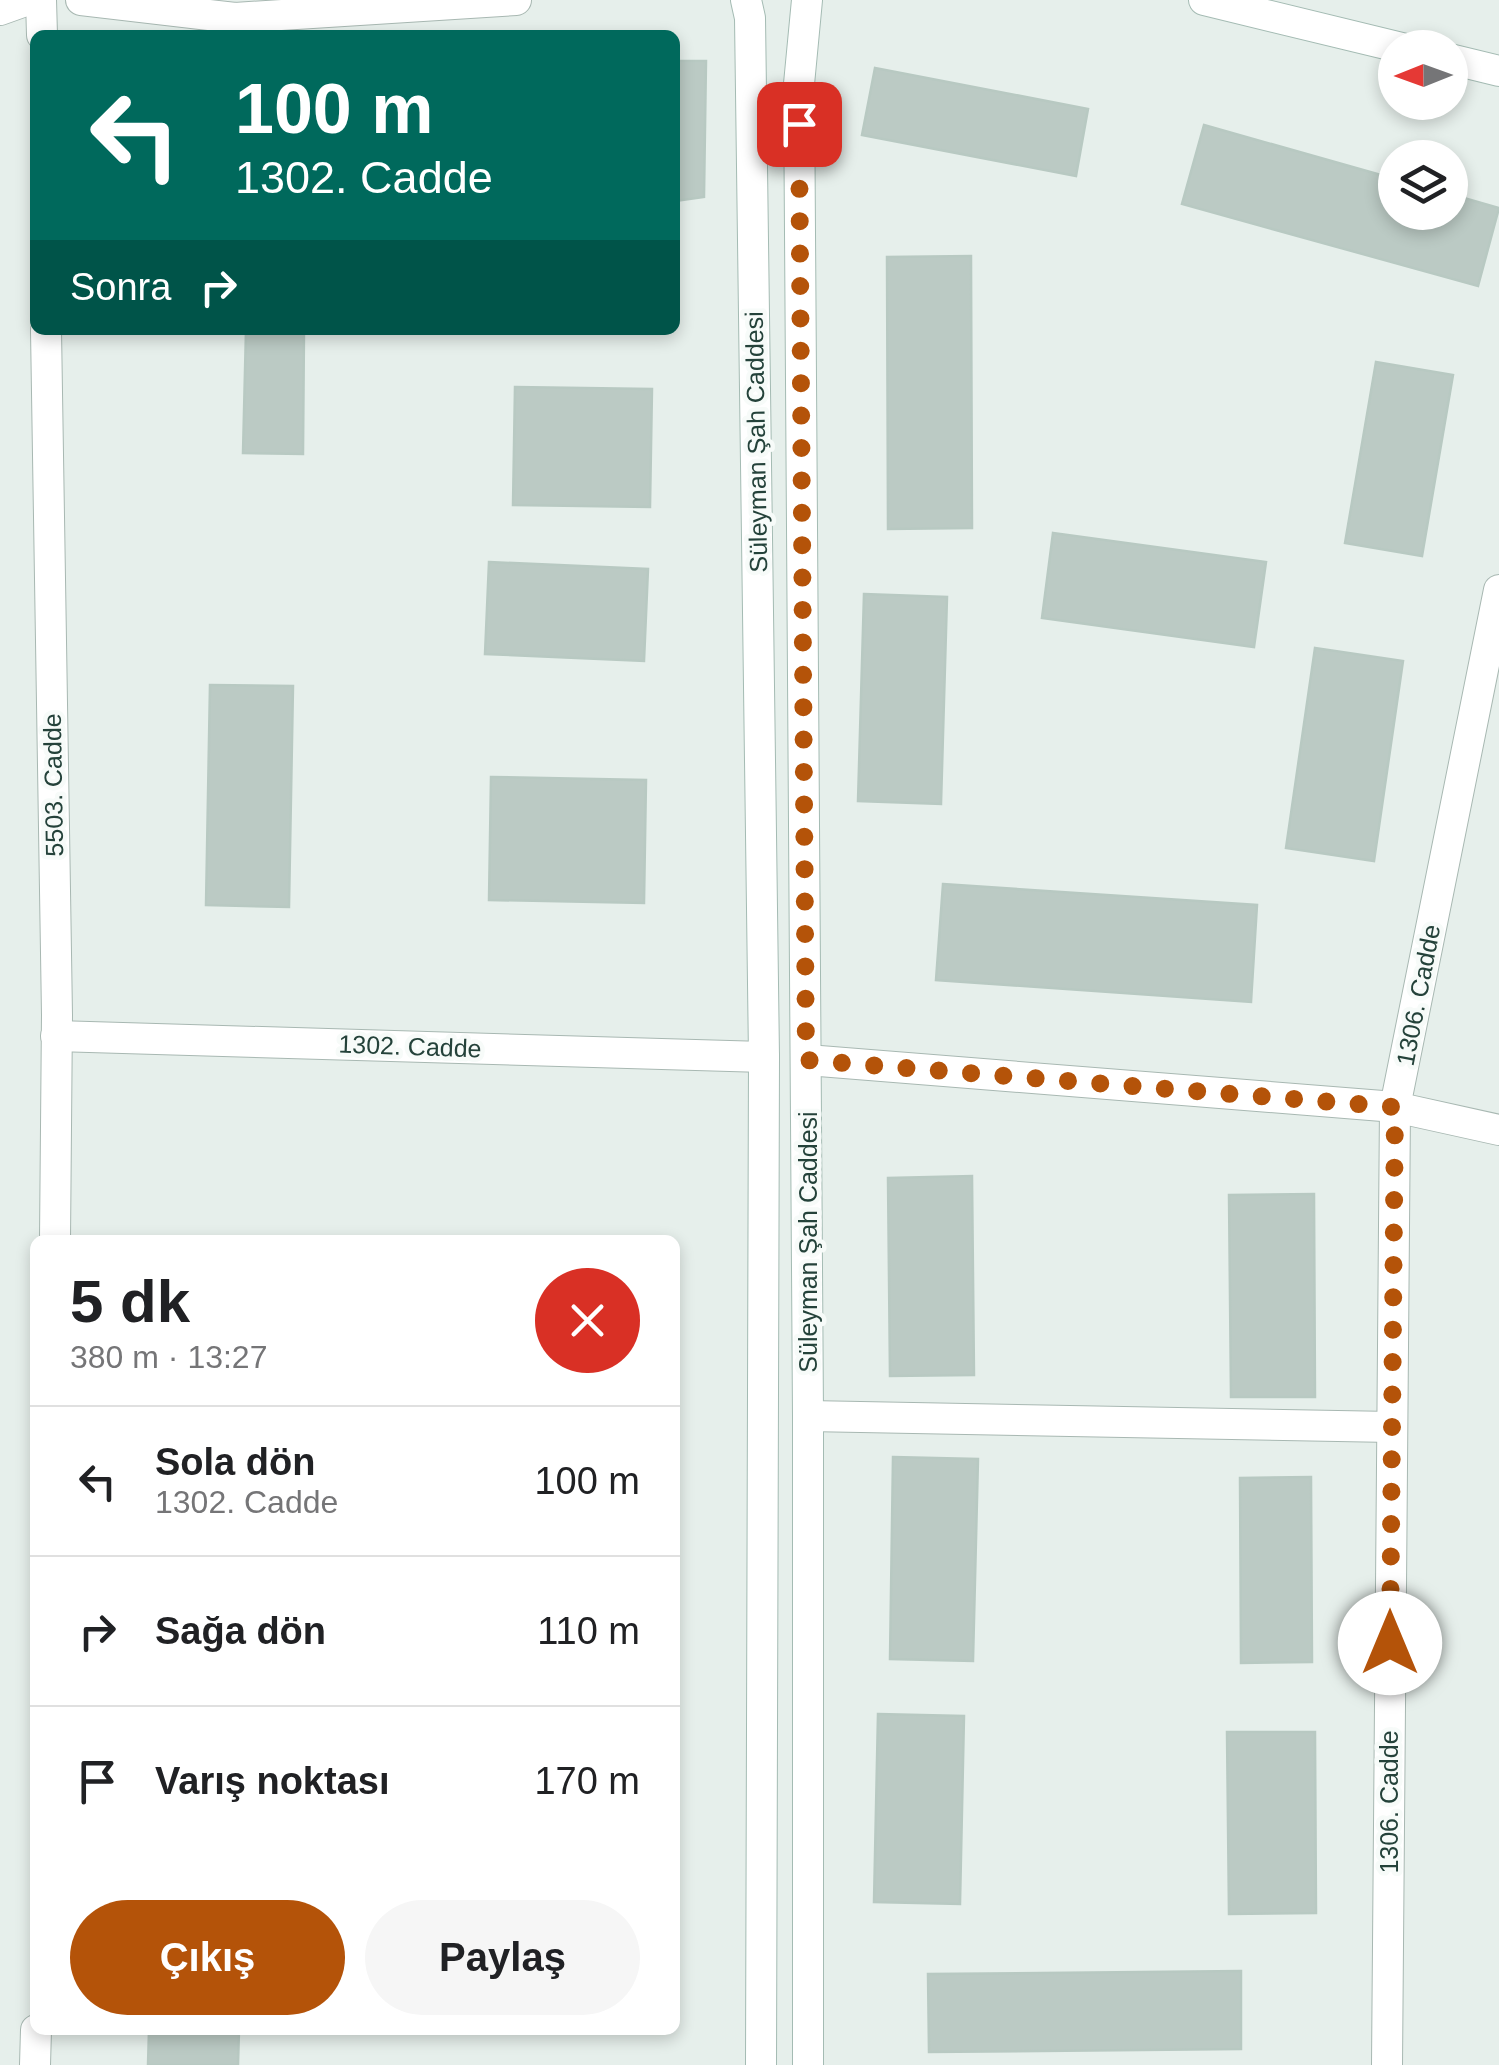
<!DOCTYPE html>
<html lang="tr">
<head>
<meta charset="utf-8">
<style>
  :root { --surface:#fff; --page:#f6f6f6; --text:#202124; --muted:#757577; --line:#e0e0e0; --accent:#b45309 }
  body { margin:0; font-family:Helvetica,sans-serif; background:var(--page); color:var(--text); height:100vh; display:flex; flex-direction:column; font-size:38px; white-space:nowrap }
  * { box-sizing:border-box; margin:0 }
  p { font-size:32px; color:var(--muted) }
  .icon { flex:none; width:55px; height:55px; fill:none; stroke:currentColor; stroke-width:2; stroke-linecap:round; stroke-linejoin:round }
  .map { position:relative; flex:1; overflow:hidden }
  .drawer { position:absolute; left:30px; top:1235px; width:650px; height:800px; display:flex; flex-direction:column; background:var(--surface); border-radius:15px; box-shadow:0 5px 15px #0003 }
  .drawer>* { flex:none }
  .banner { position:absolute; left:30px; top:30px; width:650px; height:305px; border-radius:15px; box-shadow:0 5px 15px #0003; background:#00695c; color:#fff; overflow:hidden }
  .needle { width:65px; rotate:269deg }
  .buttons { position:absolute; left:1378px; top:30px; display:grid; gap:20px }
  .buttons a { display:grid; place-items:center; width:90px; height:90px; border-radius:50%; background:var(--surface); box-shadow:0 5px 15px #0003; font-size:50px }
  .pin { position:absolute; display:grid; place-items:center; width:85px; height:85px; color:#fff; margin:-42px; border-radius:20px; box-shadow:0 5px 15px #0006 }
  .me { position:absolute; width:110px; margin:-55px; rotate:0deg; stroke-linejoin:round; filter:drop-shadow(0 0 8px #0008) }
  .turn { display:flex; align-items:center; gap:35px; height:210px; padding:0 40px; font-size:45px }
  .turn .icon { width:130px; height:130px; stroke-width:2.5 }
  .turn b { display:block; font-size:70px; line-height:85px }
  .then { display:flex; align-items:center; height:95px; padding:0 40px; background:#0003; gap:20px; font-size:38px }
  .round { display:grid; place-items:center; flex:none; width:105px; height:105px; border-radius:52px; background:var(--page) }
  .head { display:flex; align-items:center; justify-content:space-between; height:170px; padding:0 40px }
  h1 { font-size:60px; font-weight:800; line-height:75px }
  .cta { display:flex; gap:20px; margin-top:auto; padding:20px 40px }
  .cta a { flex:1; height:115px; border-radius:60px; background:var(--accent); color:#fff; font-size:40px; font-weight:800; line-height:115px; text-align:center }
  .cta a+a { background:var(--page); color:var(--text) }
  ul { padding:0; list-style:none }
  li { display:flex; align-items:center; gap:30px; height:150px; padding:0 40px; border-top:2px solid var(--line) }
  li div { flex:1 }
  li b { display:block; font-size:38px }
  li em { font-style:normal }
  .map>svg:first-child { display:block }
</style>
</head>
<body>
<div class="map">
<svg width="1499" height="2065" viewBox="0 0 1499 2065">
  <rect width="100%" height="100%" fill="#e6efeb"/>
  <!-- building -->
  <g fill="#bbcac4" stroke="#b8c9c2" stroke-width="2.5">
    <polygon points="675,61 706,61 704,197 675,201"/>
    <polygon points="875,68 1088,109 1076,176 862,135"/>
    <polygon points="1204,125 1395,179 1395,212 1450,212 1450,194 1499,208 1478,286 1182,204"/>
    <polygon points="971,256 972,528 888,529 887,257"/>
    <polygon points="246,330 304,330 303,454 243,453"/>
    <polygon points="1376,362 1453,375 1422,556 1345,543"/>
    <polygon points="515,387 652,389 650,507 513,505"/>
    <polygon points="1053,533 1266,562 1254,647 1042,618"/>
    <polygon points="489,562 648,569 644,661 485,654"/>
    <polygon points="864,594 947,597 941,804 858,801"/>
    <polygon points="1315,648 1403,661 1374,861 1286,848"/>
    <polygon points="210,685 293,686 289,907 206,905"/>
    <polygon points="491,777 646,780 644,903 489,900"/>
    <polygon points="943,884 1257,905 1251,1002 936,980"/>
    <polygon points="972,1176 974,1375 890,1376 888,1178"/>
    <polygon points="1314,1194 1315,1397 1231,1397 1229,1195"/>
    <polygon points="893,1457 978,1459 973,1661 890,1659"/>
    <polygon points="1311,1477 1312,1662 1241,1663 1240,1478"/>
    <polygon points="878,1714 964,1716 960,1904 874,1902"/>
    <polygon points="1227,1732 1315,1732 1316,1913 1229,1914"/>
    <polygon points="1241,1971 1241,2049 929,2052 928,1974"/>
    <polygon points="149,2030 239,2030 238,2065 148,2065"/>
  </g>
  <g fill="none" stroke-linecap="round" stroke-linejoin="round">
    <defs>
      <g id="minor">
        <polyline points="41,0 42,35"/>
        <polyline points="81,0 235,18 516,0"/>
        <polyline points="0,10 28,0"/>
        <polyline points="46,330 57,1015 55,1240"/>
        <polyline points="35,2065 36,2030"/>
      </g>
      <g id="tertiary">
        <polyline points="56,1036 764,1057"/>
        <polyline points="807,1060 1395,1107 1499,1130"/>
        <polyline points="808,1416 1392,1427"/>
        <polyline points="1387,2065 1395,1107 1499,590"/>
      </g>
      <g id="secondary">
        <polyline points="746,0 750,18 764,1057 761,2065"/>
        <polyline points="807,0 799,84 808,1416 808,2065"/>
        <polyline points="1204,0 1402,48"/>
        <polyline points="1450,59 1499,71"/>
      </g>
    </defs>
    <!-- minor casing -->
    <use href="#minor" stroke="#a8b8b2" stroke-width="32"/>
    <!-- tertiary casing -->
    <use href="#tertiary" stroke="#a8b8b2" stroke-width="32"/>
    <!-- secondary casing -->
    <use href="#secondary" stroke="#a4bbb3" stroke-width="32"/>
    <!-- minor -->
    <use href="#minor" stroke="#fff" stroke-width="30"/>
    <!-- tertiary -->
    <use href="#tertiary" stroke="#fff" stroke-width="30"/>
    <!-- secondary -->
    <use href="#secondary" stroke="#fff" stroke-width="30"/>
  </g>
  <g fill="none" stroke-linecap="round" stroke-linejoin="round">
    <!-- route -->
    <polyline stroke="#b45309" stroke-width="18" stroke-dasharray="0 32.4" points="799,124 806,1060 1395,1107 1390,1643"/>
  </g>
  <g text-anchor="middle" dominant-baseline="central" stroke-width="9" stroke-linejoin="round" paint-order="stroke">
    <!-- street labels -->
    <g font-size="25" fill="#24423a" stroke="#f7fbf9">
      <text transform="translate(756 442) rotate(-91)">Süleyman Şah Caddesi</text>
      <text transform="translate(53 785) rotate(-91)">5503. Cadde</text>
      <text transform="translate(1418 995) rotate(-79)">1306. Cadde</text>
      <text transform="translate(410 1046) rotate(2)">1302. Cadde</text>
      <text transform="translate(808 1242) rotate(-90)">Süleyman Şah Caddesi</text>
      <text transform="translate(1389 1802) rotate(-90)">1306. Cadde</text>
    </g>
  </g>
</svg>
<div class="buttons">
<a><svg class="needle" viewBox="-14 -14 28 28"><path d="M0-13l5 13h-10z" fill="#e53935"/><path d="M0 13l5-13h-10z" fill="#757577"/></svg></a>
<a><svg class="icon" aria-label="layers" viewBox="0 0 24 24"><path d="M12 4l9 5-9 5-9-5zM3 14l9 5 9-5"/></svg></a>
</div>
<div class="pin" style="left:799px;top:124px;background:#d93025"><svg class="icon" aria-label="arrive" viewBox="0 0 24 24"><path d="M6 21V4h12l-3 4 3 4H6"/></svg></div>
<svg class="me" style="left:1390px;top:1643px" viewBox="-20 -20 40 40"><circle r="19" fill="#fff"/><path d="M0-13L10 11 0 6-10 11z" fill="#b45309"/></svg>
<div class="banner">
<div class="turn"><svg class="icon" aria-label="left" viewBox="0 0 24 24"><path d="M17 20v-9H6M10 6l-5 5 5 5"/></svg><div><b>100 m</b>1302. Cadde</div></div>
<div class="then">Sonra<svg class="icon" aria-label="right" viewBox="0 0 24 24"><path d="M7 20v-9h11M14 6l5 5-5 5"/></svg></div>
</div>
<section class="drawer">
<div class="head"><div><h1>5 dk</h1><p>380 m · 13:27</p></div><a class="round" style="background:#d93025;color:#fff"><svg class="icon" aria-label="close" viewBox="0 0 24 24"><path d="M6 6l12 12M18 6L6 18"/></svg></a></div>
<ul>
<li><svg class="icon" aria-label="left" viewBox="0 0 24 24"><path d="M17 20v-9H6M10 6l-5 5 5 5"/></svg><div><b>Sola dön</b><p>1302. Cadde</p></div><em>100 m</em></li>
<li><svg class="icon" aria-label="right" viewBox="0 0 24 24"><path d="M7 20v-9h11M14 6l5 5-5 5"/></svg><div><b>Sağa dön</b></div><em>110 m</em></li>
<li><svg class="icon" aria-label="arrive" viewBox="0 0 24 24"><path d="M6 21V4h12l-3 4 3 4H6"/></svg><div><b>Varış noktası</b></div><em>170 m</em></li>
</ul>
<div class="cta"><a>Çıkış</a><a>Paylaş</a></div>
</section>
</div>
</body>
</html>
